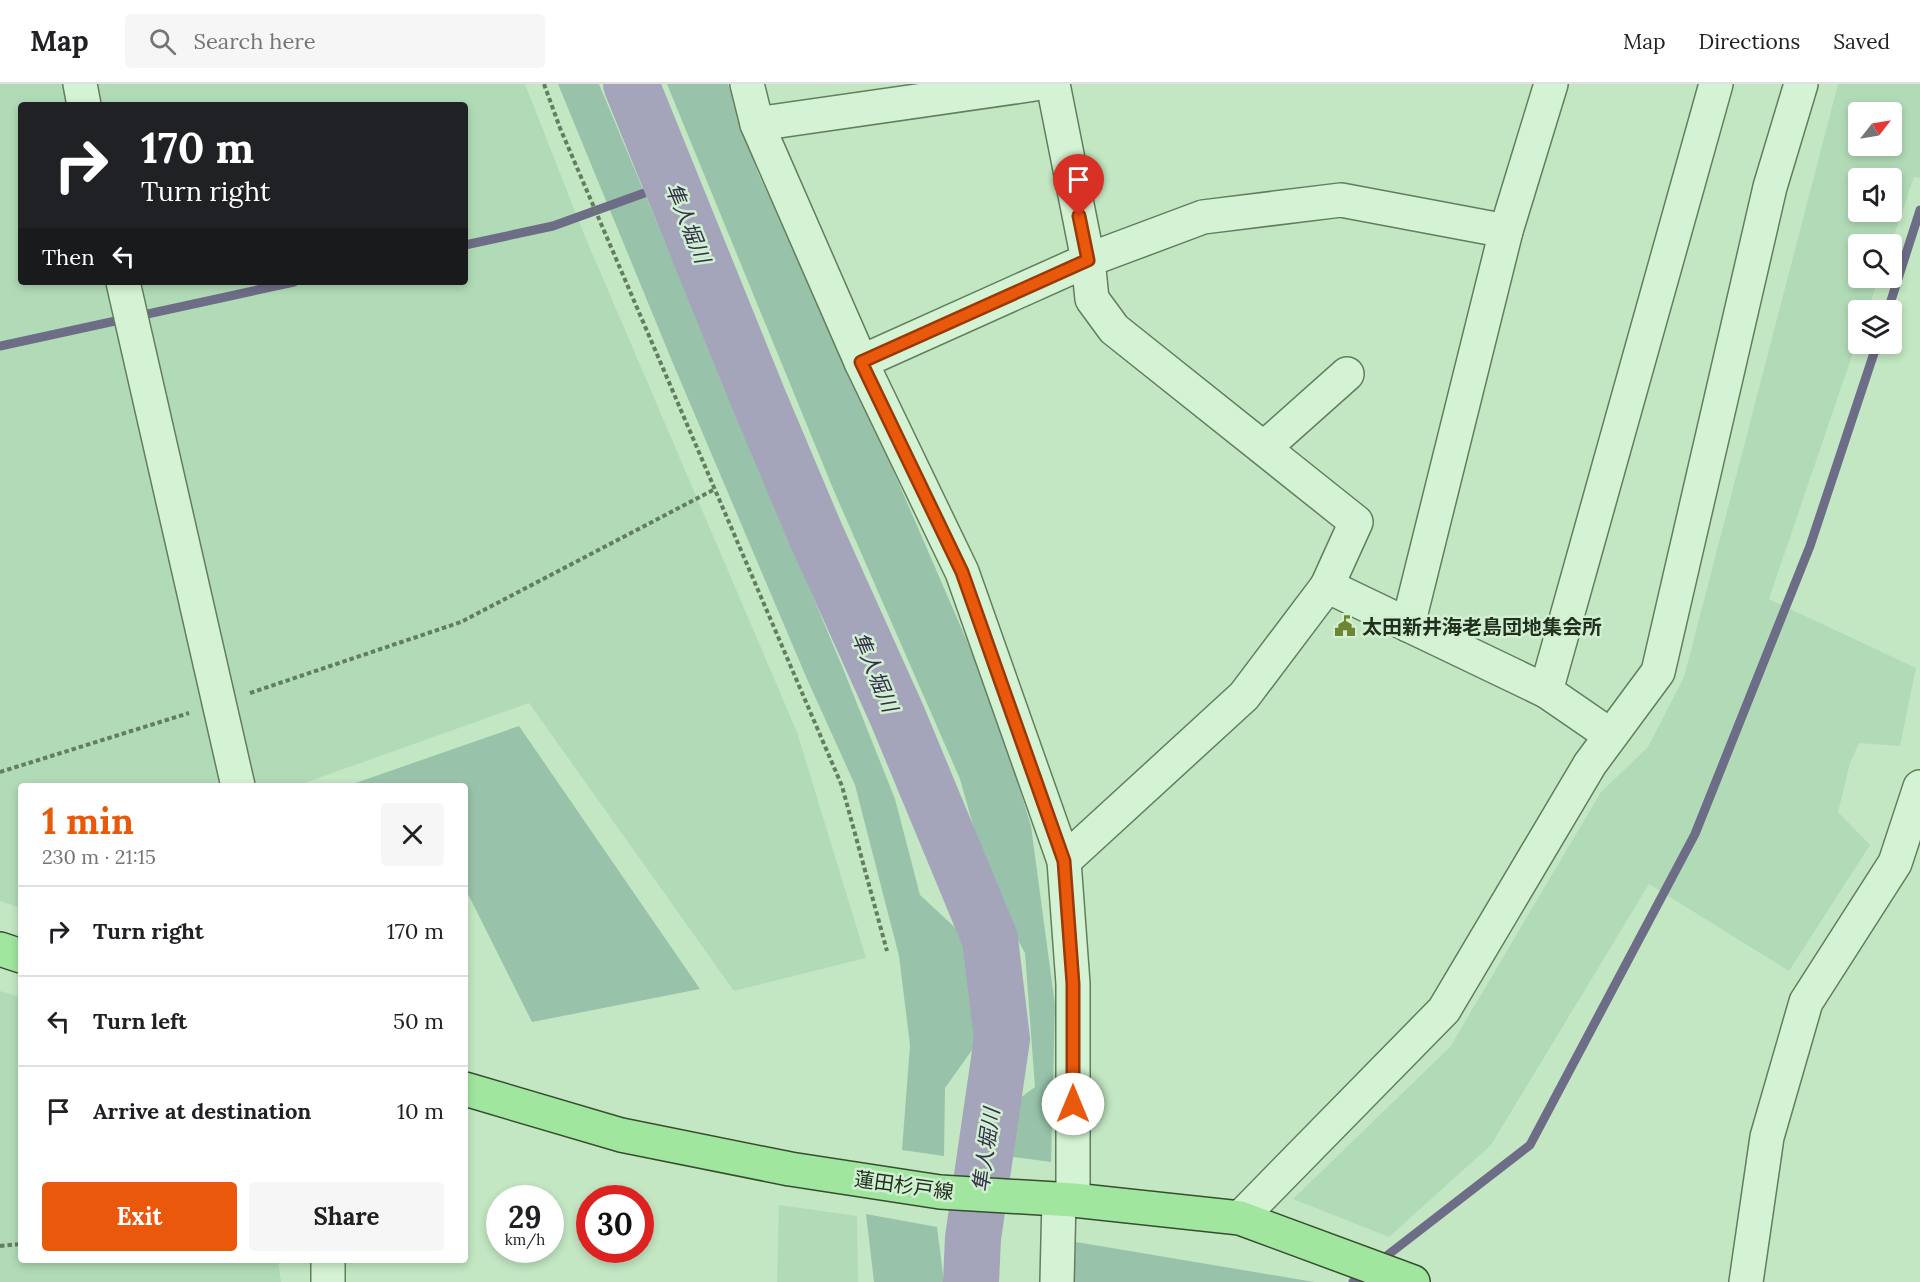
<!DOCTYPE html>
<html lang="en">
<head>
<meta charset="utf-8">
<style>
  :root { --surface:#fff; --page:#f6f6f6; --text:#202124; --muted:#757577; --line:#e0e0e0; --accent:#ea580c }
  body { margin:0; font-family:Lora,"Noto Sans JP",serif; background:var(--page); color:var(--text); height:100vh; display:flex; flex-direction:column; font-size:22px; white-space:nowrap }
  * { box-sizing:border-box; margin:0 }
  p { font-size:20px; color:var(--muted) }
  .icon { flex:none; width:33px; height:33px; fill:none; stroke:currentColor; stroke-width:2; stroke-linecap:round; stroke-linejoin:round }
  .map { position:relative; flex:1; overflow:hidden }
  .side { position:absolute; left:18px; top:699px; width:450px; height:480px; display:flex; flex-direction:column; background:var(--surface); border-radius:6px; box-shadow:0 3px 9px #0003 }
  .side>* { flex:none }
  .banner { position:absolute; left:18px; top:18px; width:450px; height:183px; border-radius:6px; box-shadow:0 3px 9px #0003; background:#202124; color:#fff; overflow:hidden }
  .needle { width:39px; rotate:59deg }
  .controls { position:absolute; left:1848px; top:18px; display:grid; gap:12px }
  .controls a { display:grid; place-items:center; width:54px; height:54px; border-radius:6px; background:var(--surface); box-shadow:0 3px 9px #0003; font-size:30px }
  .speed { position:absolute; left:486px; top:1101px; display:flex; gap:12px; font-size:30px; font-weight:700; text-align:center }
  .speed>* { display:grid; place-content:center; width:78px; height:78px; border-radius:50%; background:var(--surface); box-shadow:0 3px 9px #0003; line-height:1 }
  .speed small { font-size:15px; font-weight:400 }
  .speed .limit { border:9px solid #d22; background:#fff; color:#111 }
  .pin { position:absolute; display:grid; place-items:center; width:51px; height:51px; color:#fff; margin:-62px -26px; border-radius:50% 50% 50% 0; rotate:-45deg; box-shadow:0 0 6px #0007 }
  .pin .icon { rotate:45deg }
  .me { position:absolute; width:66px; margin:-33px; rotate:0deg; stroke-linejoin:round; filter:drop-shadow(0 0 4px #0008) }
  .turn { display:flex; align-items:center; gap:21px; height:126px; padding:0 24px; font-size:27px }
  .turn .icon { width:78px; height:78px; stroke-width:2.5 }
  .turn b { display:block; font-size:42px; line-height:51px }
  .then { display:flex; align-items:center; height:57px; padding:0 24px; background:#0003; gap:12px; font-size:22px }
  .round { display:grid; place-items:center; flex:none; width:63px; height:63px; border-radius:6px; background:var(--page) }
  .head { display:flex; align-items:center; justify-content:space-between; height:102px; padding:0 24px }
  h1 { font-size:36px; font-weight:700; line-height:45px; color:var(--accent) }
  .action { display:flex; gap:12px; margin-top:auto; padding:12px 24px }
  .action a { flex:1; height:69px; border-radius:6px; background:var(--accent); color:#fff; font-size:24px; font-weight:700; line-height:69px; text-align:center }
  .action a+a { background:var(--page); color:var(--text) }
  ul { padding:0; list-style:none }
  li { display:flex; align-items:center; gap:18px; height:90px; padding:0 24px; border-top:2px solid var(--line) }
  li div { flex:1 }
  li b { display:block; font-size:22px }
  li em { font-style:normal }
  header { display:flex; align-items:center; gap:36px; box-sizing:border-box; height:84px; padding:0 30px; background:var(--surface); border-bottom:2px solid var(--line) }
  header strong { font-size:28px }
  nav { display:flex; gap:33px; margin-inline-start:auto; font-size:21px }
  .search { width:420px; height:54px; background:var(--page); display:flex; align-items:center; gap:15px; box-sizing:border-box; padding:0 21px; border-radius:6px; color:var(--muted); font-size:22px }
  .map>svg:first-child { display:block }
</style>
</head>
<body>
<header>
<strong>Map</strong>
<div class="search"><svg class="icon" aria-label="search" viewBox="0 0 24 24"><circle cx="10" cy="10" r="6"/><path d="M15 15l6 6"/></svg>Search here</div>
<nav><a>Map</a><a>Directions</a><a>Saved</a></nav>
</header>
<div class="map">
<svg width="1920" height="1198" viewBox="0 0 1920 1198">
  <rect width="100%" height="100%" fill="#c3e7c2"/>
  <!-- farmland -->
  <g fill="#b1dbb6" fill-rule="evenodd">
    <path d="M0,0H525L584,150L797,648L866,874L734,907L529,619L296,702H21V824L0,817ZM21,21H465V198H21Z"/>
    <path d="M1838,0H1920V94L1914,93L1891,160H1858V194H1879L1868,226H1858V254L1769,515L1916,584L1900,662L1859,659L1850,679L1838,728L1870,761L1789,887L1649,800L1491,1061L1389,1153L1293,1115L1450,963L1601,708L1648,663L1684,593ZM1858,28H1892V62H1858ZM1858,94H1892V128H1858Z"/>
    <polygon points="0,907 21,913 21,1176 278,1176 281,1198 0,1198"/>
    <polygon points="779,1121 857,1132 858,1198 777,1198"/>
  </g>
  <!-- green -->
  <g fill="#98c3aa">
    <polygon points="558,0 599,0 844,587 895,715 920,811 962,850 988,910 982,952 945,1004 944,1072 902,1066 910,961 899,872 855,701 807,595 672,277"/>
    <polygon points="667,0 728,0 758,89 835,252 992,615 1031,742 1055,921 1051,1078 1006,1072 1008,1023 1035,1003 1025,869 992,809 960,695 834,407"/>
    <polygon points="519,642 700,905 532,938 465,804 465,702 347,702"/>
    <polygon points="866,1130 937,1143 944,1198 874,1198"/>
    <polygon points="1076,1158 1314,1198 1074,1198"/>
  </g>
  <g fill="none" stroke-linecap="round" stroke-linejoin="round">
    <!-- stream -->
    <g stroke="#6e6d87" stroke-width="9">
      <polyline points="465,161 553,142 672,99"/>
      <polyline points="1888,226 1920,126"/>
      <polyline points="0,262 294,198"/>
      <polyline points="1380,1177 1530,1061 1695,750 1810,462 1877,260"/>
      <polyline points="1353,1198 1367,1188"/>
    </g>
    <!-- river -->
    <polyline stroke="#a4a4ba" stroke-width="56" points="631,0 759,316 816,451 897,631 990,855 1002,955 973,1154 971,1198"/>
    <defs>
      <g id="minor">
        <polyline points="80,0 84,21"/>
        <polyline points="747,0 757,40 861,278 962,488 1064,777 1073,900 1073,1116"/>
        <polyline points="1053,0 1088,176 1092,215 1114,245 1356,438 1327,502"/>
        <polyline points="757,40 1035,0"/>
        <polyline points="123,198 238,702"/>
        <polyline points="861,278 1088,176 1203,133 1341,116 1506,147"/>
        <polyline points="1264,364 1347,290"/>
        <polyline points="1408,541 1506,147 1551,0"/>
        <polyline points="1610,651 1546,607 1716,0"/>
        <polyline points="1064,777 1244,612 1327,502 1546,607"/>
        <polyline points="1240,1134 1444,926 1590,680 1658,588 1770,103 1801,0"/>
        <polyline points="328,1176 328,1198"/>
        <polyline points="1057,1198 1059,1115"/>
        <polyline points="1746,1198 1767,1053 1806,918 1895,779 1920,703"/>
      </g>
      <g id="major">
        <polyline points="0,865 21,872"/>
        <polyline points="465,1005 621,1051 790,1085 940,1108 1073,1116 1240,1134 1413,1198"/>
      </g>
    </defs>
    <!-- minor casing -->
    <use href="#minor" stroke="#627e5c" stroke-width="36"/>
    <!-- major casing -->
    <use href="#major" stroke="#374d30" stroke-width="36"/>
    <!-- path -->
    <g stroke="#627e5c" stroke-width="4" stroke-dasharray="4.5 3" stroke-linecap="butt">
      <polyline points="544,0 560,44 842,702 887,867"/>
      <polyline points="250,609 461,538 715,405"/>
      <polyline points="0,688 189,629"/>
      <polyline points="0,1162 21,1160"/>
    </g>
    <!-- minor -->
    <use href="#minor" stroke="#d4f3d4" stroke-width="33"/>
    <!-- major -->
    <use href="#major" stroke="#a0e69f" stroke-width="33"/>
  </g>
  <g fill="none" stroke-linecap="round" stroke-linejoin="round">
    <defs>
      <polyline id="route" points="1073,1020 1073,900 1064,777 962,488 861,278 1088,176 1079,132"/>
    </defs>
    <!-- route casing -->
    <use href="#route" stroke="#983908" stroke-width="15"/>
    <!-- route -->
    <use href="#route" stroke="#ea580c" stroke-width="10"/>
  </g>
  <!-- icons -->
  <defs>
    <symbol id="civic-bare" viewBox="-9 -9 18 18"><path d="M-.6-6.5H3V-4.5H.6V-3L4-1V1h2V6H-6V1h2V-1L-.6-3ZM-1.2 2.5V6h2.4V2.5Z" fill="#6e8534" stroke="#d1efd1" stroke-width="2.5" paint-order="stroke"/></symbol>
  </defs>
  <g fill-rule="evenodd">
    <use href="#civic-bare" x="1330" y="527" width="30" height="30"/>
  </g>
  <g text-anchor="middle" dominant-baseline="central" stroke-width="5" stroke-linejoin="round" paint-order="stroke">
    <!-- poi labels -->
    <g font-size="20" font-weight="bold" fill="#22301e" stroke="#d1efd1" text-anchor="start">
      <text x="1362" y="542">太田新井海老島団地集会所</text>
    </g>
    <!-- street labels -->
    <g font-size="20" fill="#22301e" stroke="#d1efd1">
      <text transform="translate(904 1101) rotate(8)">蓮田杉戸線</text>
    </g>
    <!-- water labels -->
    <g font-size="21" font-style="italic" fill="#362f4e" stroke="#d1efd1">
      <text transform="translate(688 139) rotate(68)">隼人堀川</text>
      <text transform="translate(875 588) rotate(67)">隼人堀川</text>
      <text transform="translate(986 1066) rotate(-82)">隼人堀川</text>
    </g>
  </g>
</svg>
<div class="controls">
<a><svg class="needle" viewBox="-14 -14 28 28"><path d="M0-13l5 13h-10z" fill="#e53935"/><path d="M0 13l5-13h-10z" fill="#757577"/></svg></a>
<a><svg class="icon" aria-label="sound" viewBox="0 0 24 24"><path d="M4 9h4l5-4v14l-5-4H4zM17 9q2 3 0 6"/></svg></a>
<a><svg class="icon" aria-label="search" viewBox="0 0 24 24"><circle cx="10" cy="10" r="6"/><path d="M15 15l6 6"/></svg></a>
<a><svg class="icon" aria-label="layers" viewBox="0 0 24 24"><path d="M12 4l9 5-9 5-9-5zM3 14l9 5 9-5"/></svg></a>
</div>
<div class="speed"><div>29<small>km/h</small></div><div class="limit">30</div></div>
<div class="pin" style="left:1079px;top:132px;background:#d93025"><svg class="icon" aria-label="arrive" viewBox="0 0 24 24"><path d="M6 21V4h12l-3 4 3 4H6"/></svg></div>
<svg class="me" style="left:1073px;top:1020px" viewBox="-20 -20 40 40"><circle r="19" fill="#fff"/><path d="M0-13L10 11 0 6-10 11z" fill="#ea580c"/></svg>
<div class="banner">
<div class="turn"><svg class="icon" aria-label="right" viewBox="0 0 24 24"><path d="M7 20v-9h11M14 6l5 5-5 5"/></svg><div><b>170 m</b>Turn right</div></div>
<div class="then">Then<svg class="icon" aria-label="left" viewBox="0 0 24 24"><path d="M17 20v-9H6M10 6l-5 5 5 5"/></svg></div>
</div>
<section class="side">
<div class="head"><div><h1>1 min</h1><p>230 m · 21:15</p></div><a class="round"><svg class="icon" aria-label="close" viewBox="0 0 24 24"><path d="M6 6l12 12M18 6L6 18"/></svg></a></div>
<ul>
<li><svg class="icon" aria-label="right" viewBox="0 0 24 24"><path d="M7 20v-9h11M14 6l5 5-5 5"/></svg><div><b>Turn right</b></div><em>170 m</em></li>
<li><svg class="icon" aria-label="left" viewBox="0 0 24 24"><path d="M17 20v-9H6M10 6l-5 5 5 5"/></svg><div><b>Turn left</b></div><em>50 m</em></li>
<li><svg class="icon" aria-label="arrive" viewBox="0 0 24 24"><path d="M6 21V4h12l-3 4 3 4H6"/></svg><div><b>Arrive at destination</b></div><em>10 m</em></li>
</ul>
<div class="action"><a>Exit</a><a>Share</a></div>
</section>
</div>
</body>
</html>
